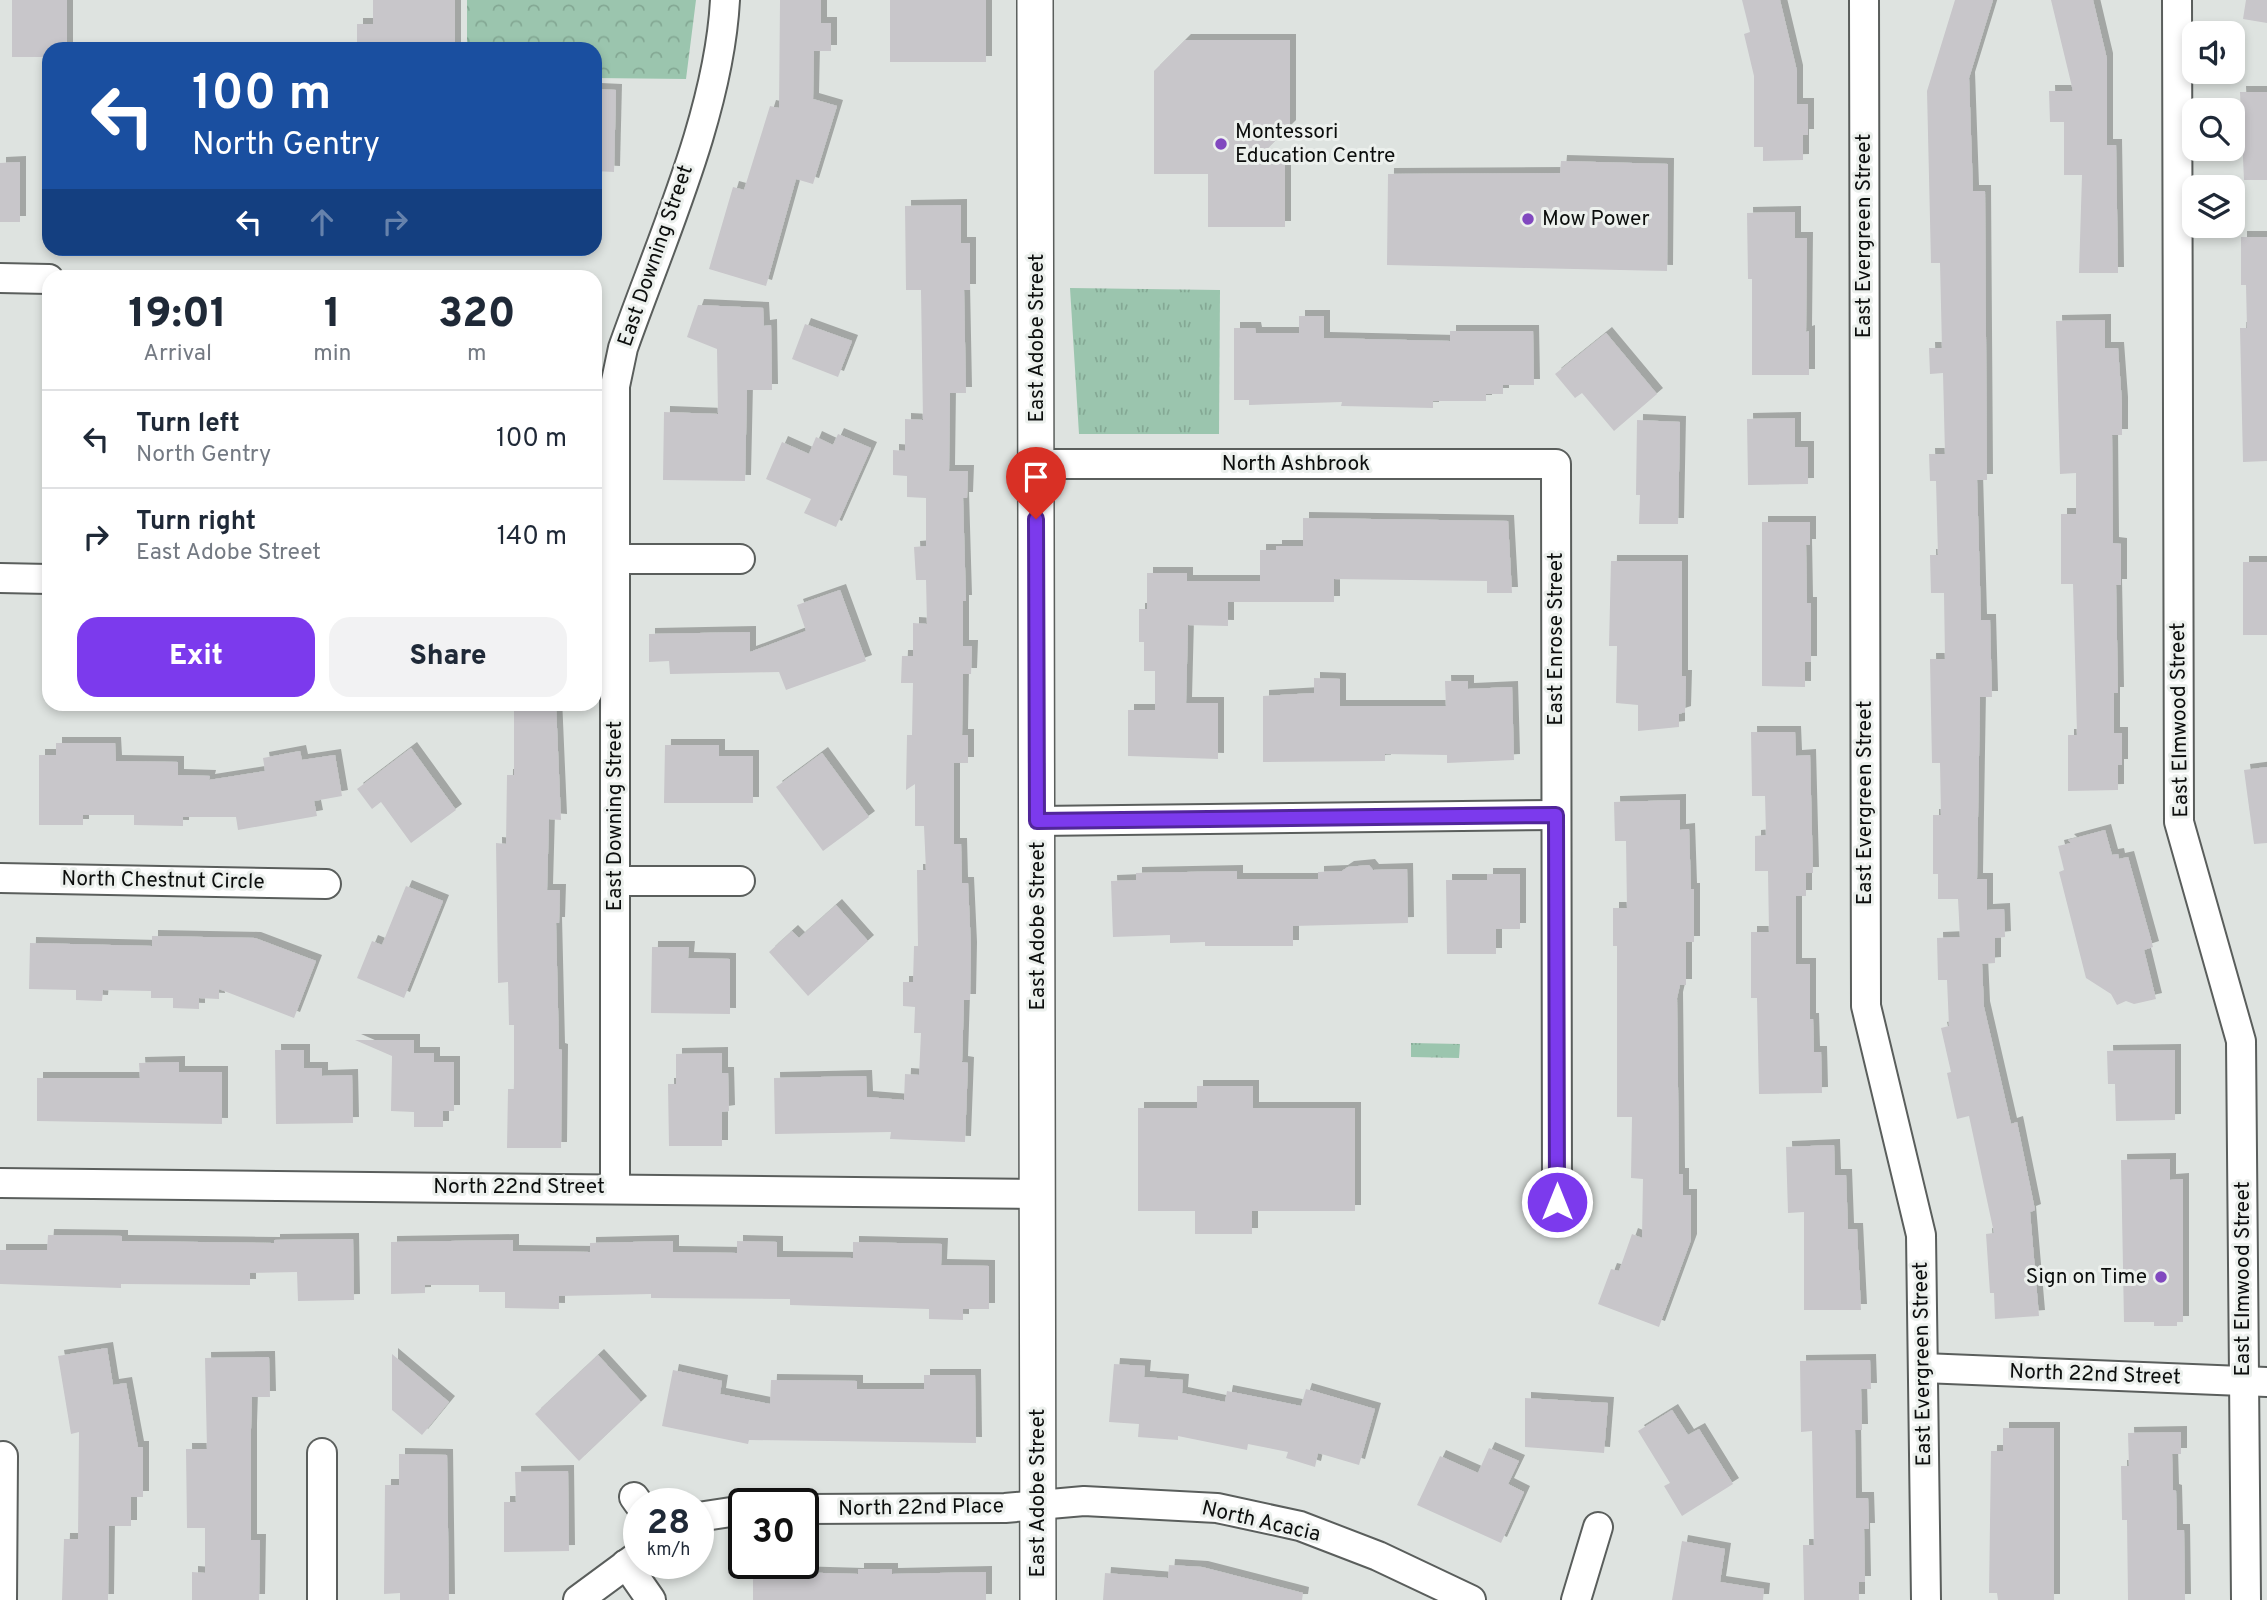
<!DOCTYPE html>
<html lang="en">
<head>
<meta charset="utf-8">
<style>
  :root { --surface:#fff; --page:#f2f2f3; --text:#1f2937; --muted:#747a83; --line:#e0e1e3; --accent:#7c3aed }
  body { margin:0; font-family:Overpass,sans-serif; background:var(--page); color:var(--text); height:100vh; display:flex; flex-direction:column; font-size:26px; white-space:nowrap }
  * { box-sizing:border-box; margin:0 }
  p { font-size:23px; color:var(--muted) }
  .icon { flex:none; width:38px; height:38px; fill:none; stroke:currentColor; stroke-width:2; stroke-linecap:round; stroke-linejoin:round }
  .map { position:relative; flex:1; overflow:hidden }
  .panel { position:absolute; left:42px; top:270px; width:560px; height:441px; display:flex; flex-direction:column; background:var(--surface); border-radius:21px; box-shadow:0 4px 10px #0003 }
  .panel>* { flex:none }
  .banner { position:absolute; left:42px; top:42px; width:560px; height:214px; border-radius:21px; box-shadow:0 4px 10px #0003; background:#1a4fa0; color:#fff; overflow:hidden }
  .fabs { position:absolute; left:2182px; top:21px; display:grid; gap:14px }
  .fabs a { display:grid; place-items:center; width:63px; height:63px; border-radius:14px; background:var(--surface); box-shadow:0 4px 10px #0003; font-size:35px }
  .speed { position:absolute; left:623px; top:1488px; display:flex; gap:14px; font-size:35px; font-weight:700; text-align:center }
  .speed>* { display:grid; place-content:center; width:91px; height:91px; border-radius:50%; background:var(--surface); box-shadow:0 4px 10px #0003; line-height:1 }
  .speed small { font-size:18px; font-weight:400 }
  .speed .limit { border:4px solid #111; border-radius:10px; background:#fff; color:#111 }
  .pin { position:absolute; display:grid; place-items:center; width:60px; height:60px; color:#fff; margin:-72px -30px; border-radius:50% 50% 50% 0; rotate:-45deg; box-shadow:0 0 7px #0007 }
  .pin .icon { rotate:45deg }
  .me { position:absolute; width:77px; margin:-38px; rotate:0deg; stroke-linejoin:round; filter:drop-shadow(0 0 5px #0008) }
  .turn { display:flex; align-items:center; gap:24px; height:147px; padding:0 35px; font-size:32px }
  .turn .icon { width:91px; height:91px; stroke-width:2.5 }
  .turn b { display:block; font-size:49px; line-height:60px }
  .lanes { display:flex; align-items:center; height:66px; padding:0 35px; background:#0003; justify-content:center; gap:35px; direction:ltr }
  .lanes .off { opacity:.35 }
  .eta { display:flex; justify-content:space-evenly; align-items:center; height:119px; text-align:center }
  .eta b { font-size:42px; font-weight:800; line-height:49px }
  .button { display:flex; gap:14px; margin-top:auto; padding:14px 35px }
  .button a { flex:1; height:80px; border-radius:21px; background:var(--accent); color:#fff; font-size:28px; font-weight:800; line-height:80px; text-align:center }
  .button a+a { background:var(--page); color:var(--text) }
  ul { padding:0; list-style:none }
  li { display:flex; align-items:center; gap:21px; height:98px; padding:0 35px; border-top:2px solid var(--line) }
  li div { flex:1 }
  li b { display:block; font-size:26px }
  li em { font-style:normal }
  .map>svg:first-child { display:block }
</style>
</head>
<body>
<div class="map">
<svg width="2267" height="1600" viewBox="0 0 2267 1600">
  <defs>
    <pattern id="grass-tufts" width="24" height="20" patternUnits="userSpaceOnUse" patternTransform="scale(1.75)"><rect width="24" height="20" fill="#9bc5ae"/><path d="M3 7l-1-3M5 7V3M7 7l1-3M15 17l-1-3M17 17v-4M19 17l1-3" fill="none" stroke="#84a894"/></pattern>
    <pattern id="forest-crowns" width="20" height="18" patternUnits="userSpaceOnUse" patternTransform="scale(1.75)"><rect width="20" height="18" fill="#9bc5ae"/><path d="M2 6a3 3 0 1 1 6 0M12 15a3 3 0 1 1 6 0" fill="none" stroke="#84a894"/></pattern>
    <filter id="shadow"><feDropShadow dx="6" dy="-6" stdDeviation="0" flood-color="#0004"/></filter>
  </defs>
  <rect width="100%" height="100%" fill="#dee3e0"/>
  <!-- grass -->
  <g fill="url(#grass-tufts)">
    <polygon points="1070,288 1220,290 1219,434 1079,434"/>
    <polygon points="1411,1043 1460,1044 1459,1058 1411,1057"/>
  </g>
  <!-- forest -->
  <polygon fill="url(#forest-crowns)" points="467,0 696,0 686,79 595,78 595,49 467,49"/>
  <!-- building -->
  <g fill="#c8c6ca" filter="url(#shadow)">
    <polygon points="12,0 67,0 67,49 49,49 49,57 12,57"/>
    <polygon points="373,0 455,0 455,49 357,49 357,24 373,24"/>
    <polygon points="780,0 821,0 821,23 831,23 831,51 814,51 813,99 837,106 813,184 796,179 766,286 709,269 733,187 744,190 770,106 779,108"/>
    <rect x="890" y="0" width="96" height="62"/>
    <polygon points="1742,0 1780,0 1797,71 1797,104 1808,104 1808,135 1803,135 1803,160 1763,161 1763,147 1754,147 1754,76 1744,34 1750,32"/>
    <polygon points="1955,0 1993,0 1969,78 1973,191 1985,191 1987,480 1977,480 1981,620 1990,620 1992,697 1980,697 1977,879 1987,879 1987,910 2004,909 2005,937 1995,938 1995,963 1982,964 1984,1007 2011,1124 2017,1122 2035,1210 2030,1212 2039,1316 1995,1319 1994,1293 1990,1293 1986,1234 1994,1233 1969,1116 1957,1119 1947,1073 1951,1072 1941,1028 1949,1026 1947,980 1938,980 1937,938 1960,937 1958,899 1938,899 1938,874 1933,874 1933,815 1941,815 1940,763 1932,763 1930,659 1945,659 1944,593 1931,593 1930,555 1938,555 1936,481 1930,481 1929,454 1945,454 1943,373 1930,374 1929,348 1942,348 1940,263 1931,263 1927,91"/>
    <polygon points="2051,0 2093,0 2107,59 2107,145 2116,145 2118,273 2079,273 2082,175 2064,175 2064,122 2050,122 2049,91 2073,91"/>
    <polygon points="2246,0 2267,0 2267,23 2243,19"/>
    <polygon points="1185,40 1290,40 1290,126 1254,162 1285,162 1285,227 1208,227 1208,174 1154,174 1154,71"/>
    <polygon points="595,89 616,90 614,172 595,171"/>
    <polygon points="2240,92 2267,92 2267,180 2244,180"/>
    <polygon points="1561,161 1668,164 1667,271 1387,265 1388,174 1560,173"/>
    <polygon points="20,162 20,222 0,222 0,163"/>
    <polygon points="961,205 961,243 970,243 970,290 964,290 966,393 950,393 949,471 968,471 967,498 963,498 966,601 963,601 963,646 972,646 971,674 963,674 962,735 968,735 968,763 954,763 954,844 961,844 962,883 968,883 971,948 970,1000 964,1000 962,1062 968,1063 965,1142 890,1139 891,1132 775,1134 774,1078 866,1076 867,1097 904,1100 905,1074 919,1075 921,1033 914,1033 915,1007 903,1006 903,982 913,982 914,946 918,946 917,870 926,870 924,826 915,826 915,784 906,790 907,735 912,735 913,683 901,683 902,656 913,656 913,623 927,624 926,580 916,580 914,547 926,546 926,498 907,497 907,476 893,475 893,450 905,451 905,419 923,420 921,290 906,290 905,206"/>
    <polygon points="1795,212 1795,238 1807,238 1806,332 1809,331 1809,375 1752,375 1752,279 1748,279 1747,213"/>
    <polygon points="2241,237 2267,237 2267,461 2243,462 2240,328 2247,328 2246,285 2241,285"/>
    <polygon points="698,305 763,308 764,326 771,325 772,390 747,390 745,481 663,480 664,412 718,414 717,349 687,337"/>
    <polygon points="1299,316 1324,316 1324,338 1450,341 1450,331 1533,331 1534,385 1503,385 1503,394 1486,394 1486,401 1433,401 1433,408 1341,406 1342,402 1249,405 1249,400 1234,400 1234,328 1255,328 1256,333 1299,333"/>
    <polygon points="2105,320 2105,348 2118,348 2122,403 2122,435 2112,435 2113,543 2121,544 2121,585 2116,585 2118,693 2114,693 2114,733 2122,733 2122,765 2118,765 2118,790 2068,791 2068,735 2077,735 2076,694 2073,584 2061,584 2061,514 2076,514 2076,473 2060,474 2056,321"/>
    <polygon points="805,324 852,341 838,377 792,359"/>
    <polygon points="1606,333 1657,394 1614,431 1582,393 1575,398 1555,374"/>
    <polygon points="1795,418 1795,447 1808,447 1808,484 1748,485 1747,419"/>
    <polygon points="1637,420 1680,422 1678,524 1639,524 1640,495 1636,495"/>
    <polygon points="838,434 871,448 836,527 804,513 811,499 766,479 782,442 809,454 816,437 833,445"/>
    <polygon points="1303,518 1508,521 1512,593 1487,593 1487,581 1334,579 1334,602 1228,602 1228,626 1188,625 1186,703 1218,703 1218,759 1128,756 1128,710 1155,710 1155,671 1144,671 1144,642 1139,642 1139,609 1147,609 1147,573 1187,573 1187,581 1260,581 1260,550 1276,550 1276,546 1303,546"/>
    <polygon points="1762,522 1810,522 1810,545 1806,545 1807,603 1811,603 1811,662 1805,662 1805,687 1762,686"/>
    <polygon points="1611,561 1682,561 1682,676 1686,676 1685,712 1679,714 1679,727 1638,731 1638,705 1616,703 1617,646 1609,646"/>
    <rect x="2243" y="562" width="24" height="73"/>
    <polygon points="840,590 866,661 786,690 779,672 670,674 669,661 649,662 649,634 750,632 750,652 806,631 797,605"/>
    <polygon points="1314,678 1340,679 1340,706 1446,706 1445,681 1468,681 1468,689 1512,687 1514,760 1447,763 1447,755 1385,754 1385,761 1263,762 1263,696 1314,693"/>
    <polygon points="514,704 556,704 561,820 549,819 547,890 560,890 559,923 556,923 559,1049 562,1050 561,1148 507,1148 508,1089 514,1089 514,1025 509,1025 508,982 498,983 496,843 506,844 507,775 514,775"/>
    <polygon points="1751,732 1795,732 1796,756 1810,755 1813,873 1806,873 1806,896 1796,896 1796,964 1810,964 1810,1019 1813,1019 1814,1052 1821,1052 1822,1093 1759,1094 1757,998 1751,998 1751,932 1769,932 1768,871 1755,871 1755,836 1766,835 1765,796 1752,796"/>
    <polygon points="56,743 115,743 116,761 178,762 178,775 210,776 209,780 265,771 263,758 300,751 302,760 335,755 342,796 314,801 317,816 238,830 236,817 183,817 183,826 134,825 134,815 83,815 83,825 39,825 39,755 56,755"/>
    <polygon points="665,745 719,745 719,756 753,756 753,803 664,803"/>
    <polygon points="411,748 456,810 411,843 381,802 372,809 357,789"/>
    <polygon points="822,753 869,817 823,851 776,787"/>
    <polygon points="2267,767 2267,843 2254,844 2244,770"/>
    <polygon points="1680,800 1680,830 1689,829 1691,889 1694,889 1694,942 1686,942 1686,985 1680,985 1677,998 1679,1174 1683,1174 1683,1195 1691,1195 1691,1240 1659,1327 1598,1304 1611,1269 1619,1271 1632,1234 1642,1238 1643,1179 1631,1178 1632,1117 1617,1117 1617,946 1613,946 1613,908 1627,908 1626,841 1615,841 1614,802"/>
    <polygon points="2105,830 2112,855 2118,854 2119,859 2128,857 2153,947 2144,950 2156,999 2134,1004 2126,1001 2117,1005 2111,994 2086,978 2059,872 2064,870 2058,846 2071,843 2068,840"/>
    <polygon points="1369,865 1373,870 1407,869 1408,923 1293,926 1293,946 1205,946 1205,942 1170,943 1170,935 1113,937 1111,881 1136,880 1136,873 1237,871 1237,879 1318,879 1318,872 1342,871 1348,867"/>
    <polygon points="1487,874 1520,874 1520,929 1496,929 1496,954 1447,954 1446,880 1487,880"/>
    <polygon points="406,886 443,901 404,998 357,978 372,941 382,945"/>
    <polygon points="836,905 868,941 808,996 769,952 792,931 799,938"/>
    <polygon points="152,936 255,938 316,961 294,1018 219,989 219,999 199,998 199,1009 173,1008 173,998 151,998 151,991 103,990 102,1001 76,1000 76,990 29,989 30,943 152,946"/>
    <polygon points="652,947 689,947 688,958 730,959 730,1014 651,1013"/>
    <polygon points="355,1040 414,1040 414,1053 434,1053 434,1062 454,1062 454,1111 443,1111 443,1127 414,1127 414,1112 391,1111 392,1056"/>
    <polygon points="275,1050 304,1050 304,1068 322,1068 322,1076 352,1075 353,1123 276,1124"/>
    <polygon points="2175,1050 2175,1120 2116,1121 2115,1084 2108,1084 2107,1051"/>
    <polygon points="722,1053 722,1073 728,1073 729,1111 722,1112 722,1146 669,1146 668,1084 676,1084 676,1054"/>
    <polygon points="179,1062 179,1072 222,1072 222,1124 37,1121 37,1078 140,1078 139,1063"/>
    <polygon points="1197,1086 1253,1086 1253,1108 1355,1108 1355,1211 1252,1211 1252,1234 1195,1234 1195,1211 1138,1211 1138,1108 1197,1108"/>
    <polygon points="1834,1145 1835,1175 1846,1175 1848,1229 1857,1229 1861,1310 1804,1310 1804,1212 1788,1213 1786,1147"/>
    <polygon points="2170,1159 2170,1180 2183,1179 2183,1322 2177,1322 2177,1326 2154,1326 2154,1322 2124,1322 2121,1160"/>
    <polygon points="48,1235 122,1236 122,1241 274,1243 274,1240 353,1239 354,1300 298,1301 297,1272 250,1273 250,1285 121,1284 121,1288 0,1284 0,1250 47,1250"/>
    <polygon points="513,1240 513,1251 590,1252 590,1243 673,1241 673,1252 737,1253 737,1241 777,1242 777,1257 853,1258 853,1242 942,1244 941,1265 989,1266 989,1309 963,1309 963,1320 929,1319 929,1309 790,1305 790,1299 651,1298 651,1294 559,1296 559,1309 505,1308 505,1292 479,1292 479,1285 425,1285 425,1293 391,1294 391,1242"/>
    <polygon points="107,1348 113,1385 126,1383 138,1447 143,1447 143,1497 131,1497 131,1526 109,1526 108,1600 62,1600 64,1539 78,1539 79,1432 71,1434 58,1356"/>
    <polygon points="392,1354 449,1402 422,1435 392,1410"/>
    <polygon points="598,1355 641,1402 579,1461 535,1414"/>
    <polygon points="269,1357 270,1397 252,1397 251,1429 251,1540 260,1540 259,1600 192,1600 192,1572 205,1573 205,1528 187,1528 186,1449 207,1449 205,1358"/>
    <polygon points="1870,1360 1871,1389 1861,1389 1862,1430 1855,1430 1856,1498 1868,1498 1869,1529 1864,1529 1865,1582 1859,1582 1859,1600 1804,1600 1803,1545 1814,1545 1812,1431 1801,1432 1800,1361"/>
    <polygon points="1114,1364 1145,1366 1144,1377 1183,1380 1182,1393 1225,1402 1227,1391 1301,1406 1306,1389 1375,1409 1359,1465 1318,1453 1315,1467 1286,1458 1288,1452 1248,1444 1247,1450 1178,1436 1178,1440 1138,1437 1139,1424 1109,1422"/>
    <polygon points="673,1370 722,1381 720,1394 770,1404 771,1380 857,1381 857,1389 924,1389 924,1375 975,1375 976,1443 749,1440 748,1444 662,1426"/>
    <polygon points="1525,1398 1608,1403 1604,1453 1525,1447"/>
    <polygon points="1672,1410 1688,1435 1699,1429 1733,1484 1682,1516 1664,1486 1670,1483 1638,1431"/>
    <polygon points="2003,1428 2054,1428 2054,1600 1998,1600 1997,1593 1989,1593 1991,1451 2003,1451"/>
    <polygon points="2181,1432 2181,1454 2172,1454 2173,1490 2176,1491 2177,1530 2184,1530 2185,1600 2128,1600 2127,1520 2122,1520 2121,1466 2129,1466 2128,1433"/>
    <polygon points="1489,1448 1519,1461 1508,1484 1524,1492 1501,1543 1417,1505 1440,1456 1478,1473"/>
    <polygon points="399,1454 447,1455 449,1600 400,1600 400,1593 384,1594 385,1485 399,1485"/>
    <polygon points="568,1471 569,1551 504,1552 504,1502 516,1502 515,1472"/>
    <polygon points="1682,1541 1725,1549 1720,1582 1764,1589 1763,1600 1672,1600"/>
    <polygon points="1169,1565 1202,1567 1303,1593 1302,1600 1103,1600 1105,1573 1168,1578"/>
    <polygon points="858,1569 892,1569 892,1574 986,1572 986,1600 753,1600 753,1571 858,1574"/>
  </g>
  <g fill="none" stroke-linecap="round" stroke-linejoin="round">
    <defs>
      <g id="minor">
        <polyline points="1864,0 1866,1006 1921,1235 1926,1600"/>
        <polyline points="2177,0 2179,822 2241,1041 2246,1600"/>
        <polyline points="0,278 49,279"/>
        <polyline points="1036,464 1556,464 1557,1202"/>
        <polyline points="614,559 740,559"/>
        <polyline points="0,578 49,579"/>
        <polyline points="1037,821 1556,815"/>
        <polyline points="0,878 326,884"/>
        <polyline points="615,881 740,881"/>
        <polyline points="0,1183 1037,1194"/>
        <path d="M615,1188V386L623,348C661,240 719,114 725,0"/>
        <polyline points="1923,1368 2267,1382"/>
        <polyline points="322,1453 322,1600"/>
        <polyline points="634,1497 639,1504"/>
        <polyline points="803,1509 1005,1508 1084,1501 1217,1508 1300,1526 1378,1556 1471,1600"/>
        <polyline points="698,1517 744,1510"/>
        <polyline points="626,1564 651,1600"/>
        <polyline points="2,1600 3,1456"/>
        <polyline points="578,1600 639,1555"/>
        <polyline points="1576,1600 1598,1527"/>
      </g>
      <polyline id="tertiary" points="1035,0 1038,1600"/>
    </defs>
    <!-- minor casing -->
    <use href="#minor" stroke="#5a5e5c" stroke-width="32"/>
    <!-- tertiary casing -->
    <use href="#tertiary" stroke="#5a5e5c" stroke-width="38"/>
    <!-- minor -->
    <use href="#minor" stroke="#fff" stroke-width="28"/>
    <!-- tertiary -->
    <use href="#tertiary" stroke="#fff" stroke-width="35"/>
  </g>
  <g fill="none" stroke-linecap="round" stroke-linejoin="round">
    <defs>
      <polyline id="route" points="1036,519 1037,821 1556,815 1557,1202"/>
    </defs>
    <!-- route casing -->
    <use href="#route" stroke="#51269a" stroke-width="18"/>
    <!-- route -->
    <use href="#route" stroke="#7c3aed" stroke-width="12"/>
  </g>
  <!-- markers -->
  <g fill="#8148bf" stroke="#ecf0ed" stroke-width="2.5">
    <circle cx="1221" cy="144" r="7"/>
    <circle cx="1528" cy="219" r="7"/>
    <circle cx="2161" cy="1277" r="7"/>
  </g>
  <g text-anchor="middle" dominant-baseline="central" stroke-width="6" stroke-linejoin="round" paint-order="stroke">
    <!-- poi labels -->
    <g font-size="21" fill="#0c0e0d" stroke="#ecf0ed" text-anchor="start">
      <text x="1235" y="132">Montessori<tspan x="1235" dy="24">Education Centre</tspan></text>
      <text x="1542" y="219">Mow Power</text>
      <text x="2147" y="1277" text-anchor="end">Sign on Time</text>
    </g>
    <!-- street labels -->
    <g font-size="21" fill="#0c0e0d" stroke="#ecf0ed">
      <text transform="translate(1864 236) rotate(-90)">East Evergreen Street</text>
      <text transform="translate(656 256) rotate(-71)">East Downing Street</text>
      <text transform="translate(1037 338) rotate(-90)">East Adobe Street</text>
      <text x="1296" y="464">North Ashbrook</text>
      <text transform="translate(1556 639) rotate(-90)">East Enrose Street</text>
      <text transform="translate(2180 720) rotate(-91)">East Elmwood Street</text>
      <text transform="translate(1865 803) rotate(-90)">East Evergreen Street</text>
      <text transform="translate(615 816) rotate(-90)">East Downing Street</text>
      <text transform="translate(163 881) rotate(1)">North Chestnut Circle</text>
      <text transform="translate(1038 926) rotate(-90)">East Adobe Street</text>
      <text x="519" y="1187">North 22nd Street</text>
      <text transform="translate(2243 1279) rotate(-90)">East Elmwood Street</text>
      <text transform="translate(1923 1364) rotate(-91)">East Evergreen Street</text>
      <text transform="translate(2095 1375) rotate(2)">North 22nd Street</text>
      <text transform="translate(1038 1493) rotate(-90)">East Adobe Street</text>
      <text transform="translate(921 1508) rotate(-1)">North 22nd Place</text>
      <text transform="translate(1261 1522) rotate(13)">North Acacia</text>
    </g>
  </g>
</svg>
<div class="fabs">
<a><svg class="icon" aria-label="sound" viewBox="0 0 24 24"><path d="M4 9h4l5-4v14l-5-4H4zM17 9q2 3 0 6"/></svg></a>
<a><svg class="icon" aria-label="search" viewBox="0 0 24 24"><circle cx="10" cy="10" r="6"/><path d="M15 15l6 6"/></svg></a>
<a><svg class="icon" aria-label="layers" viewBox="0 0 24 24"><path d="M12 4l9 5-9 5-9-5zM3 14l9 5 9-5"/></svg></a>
</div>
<div class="speed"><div>28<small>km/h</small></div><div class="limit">30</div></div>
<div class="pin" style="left:1036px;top:519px;background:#d93025"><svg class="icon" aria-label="arrive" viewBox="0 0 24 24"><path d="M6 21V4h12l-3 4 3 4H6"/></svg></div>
<svg class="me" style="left:1557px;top:1202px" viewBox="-20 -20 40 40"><circle r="17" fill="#7c3aed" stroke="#fff" stroke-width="3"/><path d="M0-11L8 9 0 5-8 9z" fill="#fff"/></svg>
<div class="banner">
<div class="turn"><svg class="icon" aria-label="left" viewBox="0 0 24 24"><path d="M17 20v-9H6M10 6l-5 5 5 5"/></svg><div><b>100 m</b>North Gentry</div></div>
<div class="lanes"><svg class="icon" aria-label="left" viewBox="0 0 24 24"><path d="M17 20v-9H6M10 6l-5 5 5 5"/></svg><svg class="icon off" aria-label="ahead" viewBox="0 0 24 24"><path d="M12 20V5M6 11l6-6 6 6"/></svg><svg class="icon off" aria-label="right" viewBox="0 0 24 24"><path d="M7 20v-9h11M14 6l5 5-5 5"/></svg></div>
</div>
<section class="panel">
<div class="eta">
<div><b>19:01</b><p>Arrival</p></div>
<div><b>1</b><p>min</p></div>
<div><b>320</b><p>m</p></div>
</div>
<ul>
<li><svg class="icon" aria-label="left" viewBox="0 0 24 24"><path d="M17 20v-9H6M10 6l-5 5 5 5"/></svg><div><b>Turn left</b><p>North Gentry</p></div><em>100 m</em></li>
<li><svg class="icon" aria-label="right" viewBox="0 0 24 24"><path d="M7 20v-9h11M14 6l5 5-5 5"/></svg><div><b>Turn right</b><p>East Adobe Street</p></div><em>140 m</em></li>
</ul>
<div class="button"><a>Exit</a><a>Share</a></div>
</section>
</div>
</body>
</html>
